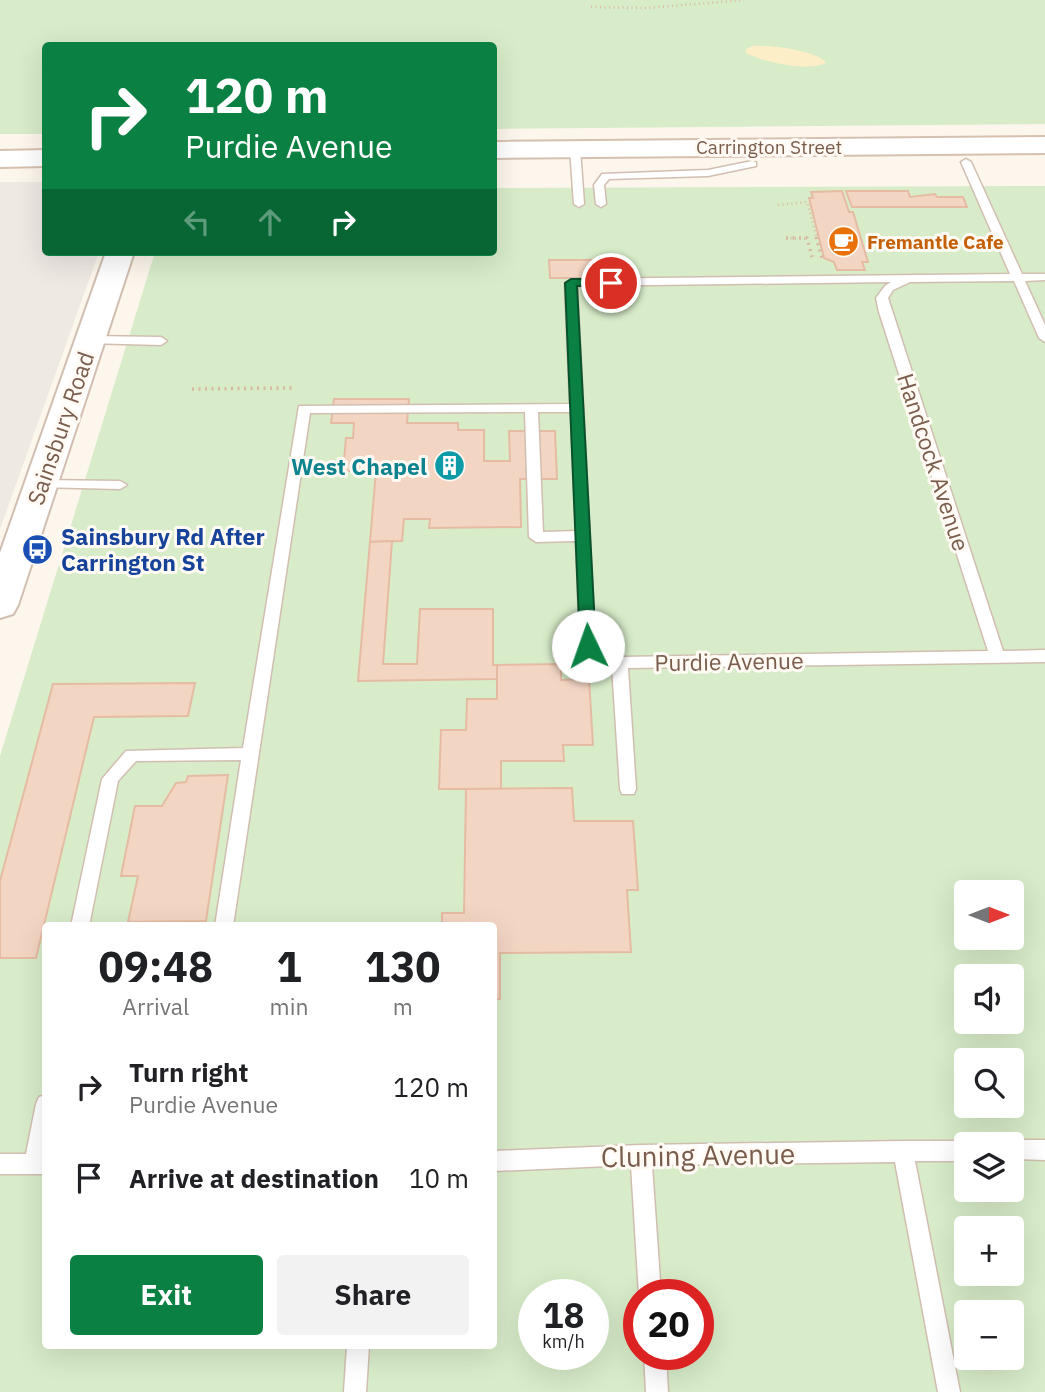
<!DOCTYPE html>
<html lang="en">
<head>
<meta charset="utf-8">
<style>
  :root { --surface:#fff; --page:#f2f2f2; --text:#202124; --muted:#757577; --accent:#0b8043 }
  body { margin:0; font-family:"IBM Plex Sans",sans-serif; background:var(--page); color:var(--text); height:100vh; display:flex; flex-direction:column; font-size:26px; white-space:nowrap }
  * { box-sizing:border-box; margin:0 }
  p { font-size:23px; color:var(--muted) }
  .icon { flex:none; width:38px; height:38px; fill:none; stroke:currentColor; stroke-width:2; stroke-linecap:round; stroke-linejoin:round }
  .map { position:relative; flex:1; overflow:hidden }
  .panel { position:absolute; left:42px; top:922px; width:455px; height:427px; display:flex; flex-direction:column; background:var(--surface); border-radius:7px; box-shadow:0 7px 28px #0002 }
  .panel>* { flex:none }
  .hud { position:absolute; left:42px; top:42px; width:455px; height:214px; border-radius:7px; box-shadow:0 7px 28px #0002; background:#0b8043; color:#fff; overflow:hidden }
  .needle { width:46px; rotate:90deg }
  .controls { position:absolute; left:954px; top:880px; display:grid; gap:14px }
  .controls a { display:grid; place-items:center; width:70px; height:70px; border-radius:7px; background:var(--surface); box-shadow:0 7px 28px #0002; font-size:35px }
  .speed { position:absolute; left:518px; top:1279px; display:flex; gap:14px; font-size:35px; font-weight:700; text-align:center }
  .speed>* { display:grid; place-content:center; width:91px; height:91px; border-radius:50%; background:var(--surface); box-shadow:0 7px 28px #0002; line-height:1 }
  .speed small { font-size:18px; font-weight:400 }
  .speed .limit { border:10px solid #d22; background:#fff; color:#111 }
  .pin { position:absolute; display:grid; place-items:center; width:60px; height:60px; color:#fff; margin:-30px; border:4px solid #fff; border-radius:50%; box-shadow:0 2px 7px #0007 }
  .me { position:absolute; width:77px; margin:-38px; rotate:357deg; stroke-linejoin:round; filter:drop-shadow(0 0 5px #0008) }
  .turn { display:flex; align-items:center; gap:24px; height:147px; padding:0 28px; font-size:32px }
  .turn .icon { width:91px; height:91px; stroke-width:2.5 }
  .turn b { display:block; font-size:49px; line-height:60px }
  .lanes { display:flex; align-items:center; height:66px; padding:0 28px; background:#0003; justify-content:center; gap:35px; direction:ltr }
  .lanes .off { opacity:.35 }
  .eta { display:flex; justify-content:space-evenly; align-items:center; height:119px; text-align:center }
  .eta b { font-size:42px; font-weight:800; line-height:49px }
  .action { display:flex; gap:14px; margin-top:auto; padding:14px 28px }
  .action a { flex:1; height:80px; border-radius:7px; background:var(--accent); color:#fff; font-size:28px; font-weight:800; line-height:80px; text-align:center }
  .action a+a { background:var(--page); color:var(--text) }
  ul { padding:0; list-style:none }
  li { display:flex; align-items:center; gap:21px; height:91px; padding:0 28px }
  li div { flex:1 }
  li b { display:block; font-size:26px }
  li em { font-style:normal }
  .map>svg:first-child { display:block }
</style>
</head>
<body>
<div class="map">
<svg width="1045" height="1392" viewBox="0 0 1045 1392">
  <rect width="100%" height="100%" fill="#fdf6ec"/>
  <!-- industrial -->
  <polygon fill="#efe9e4" points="0,182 45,182 46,252 99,252 0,529"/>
  <!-- green -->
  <g fill="#d8ecc9" fill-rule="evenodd">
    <polygon points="0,0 1045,0 1045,124 494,129 494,46 46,46 45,134 0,134"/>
    <path d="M1045,186V1392H0V756L155,252H494V188ZM966,892H1012V938H966ZM46,926H494V1346H46ZM966,976H1012V1022H966ZM966,1060H1012V1106H966ZM966,1144H1012V1190H966ZM966,1228H1012V1274H966ZM534,1295H593V1354H534ZM639,1295H698V1354H639ZM966,1312H1012V1358H966Z"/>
  </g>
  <!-- sand -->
  <path fill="#fcefc7" d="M753,46C767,44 820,51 826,63C808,72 764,62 746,53V49Z"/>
  <!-- building -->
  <g fill="#f3d5c3" stroke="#e6bba3" stroke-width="2">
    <polygon points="842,191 849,212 853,212 868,262 862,262 865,270 837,270 834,262 824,258 809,198 813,198 811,192"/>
    <polygon points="846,191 908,191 910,197 935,194 937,197 963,197 967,207 852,207"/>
    <polygon points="549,260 625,260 627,278 550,278"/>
    <polygon points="334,399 409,399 407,423 458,423 458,430 484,430 484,461 510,461 509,431 555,431 557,479 520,479 521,527 429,528 430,519 404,519 402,541 370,542 376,471 343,471 346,438 353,438 354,423 331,423"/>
    <polygon points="392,541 383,664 417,664 420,609 493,609 493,665 497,665 497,679 358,681 370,542"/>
    <polygon points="561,664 561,680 589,679 593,745 563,745 564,761 501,761 501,789 439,789 441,730 466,730 467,699 497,699 497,665"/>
    <polygon points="195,683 188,716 94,717 36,958 0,958 0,881 53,684"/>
    <polygon points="228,775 206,921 128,922 138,876 121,876 135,806 162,806 176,783 186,782 188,776"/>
    <polygon points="572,788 574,821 633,821 638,890 627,890 631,952 500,953 500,999 494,999 494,926 442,926 442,913 464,913 466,789"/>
  </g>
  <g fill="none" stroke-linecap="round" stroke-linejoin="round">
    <defs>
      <g id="service">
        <polygon points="575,146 580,149 584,204 579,207 574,204 570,149"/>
        <path d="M966,159L971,162L1022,274H1045V280L1025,281L1045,325V342L1039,338L1014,281L910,282L893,290L888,298L1003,651L1045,650V662L628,668L636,789L634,794H622L620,789L612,666L583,650L580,646L576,541L536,542L529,537L525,412L310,413L233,926H215L241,760L136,761L118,781L89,926H71L102,779L126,751L243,748L299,406L570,404L565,283L571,279L1010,274L961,162ZM891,282L885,286L876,298L879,312L988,651L622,657L595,643L577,286ZM538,412H571L576,531L543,532Z"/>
        <polygon points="752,161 756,162 756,166 708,176 609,179 604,185 606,204 601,207 596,204 594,185 602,174 708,170"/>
        <polygon points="90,336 161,337 167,341 161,345 86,343 84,340"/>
        <polygon points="41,480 120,481 127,485 120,489 36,487 34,484 36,481"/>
        <polygon points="46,1095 46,1174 0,1174 0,1154 26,1154 36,1104 39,1097"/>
        <polygon points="1012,1140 1045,1140 1045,1160 1012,1159 1012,1144 1004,1144"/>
        <polygon points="903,1141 966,1141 973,1144 966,1144 966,1161 915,1161 960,1392 938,1392 895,1162 652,1165 661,1295 639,1295 631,1165 494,1171 494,1151 641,1145"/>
        <polygon points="347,1346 369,1346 366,1392 344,1392"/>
        <polygon points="644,1354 666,1354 668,1392 646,1392"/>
      </g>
      <polygon id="tertiary" points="106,252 134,252 18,605 13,614 0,618 0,553"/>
      <g id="secondary">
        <polygon points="1045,137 1045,153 494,158 494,142"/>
        <polygon points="46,150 46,166 0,167 0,151"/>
      </g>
    </defs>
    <!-- service casing -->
    <use href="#service" stroke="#d1beb0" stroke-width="3"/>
    <!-- tertiary casing -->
    <use href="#tertiary" stroke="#d1beb0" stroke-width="4"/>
    <!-- secondary casing -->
    <use href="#secondary" stroke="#d6c0b0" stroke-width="4"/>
    <!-- path-far1 -->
    <g stroke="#d9b8a5" stroke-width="2.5" stroke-dasharray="1 3.5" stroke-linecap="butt">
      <polyline points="591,7 647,8 744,0"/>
      <polyline points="778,205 807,202 817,239"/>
      <polyline points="786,238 807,239"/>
    </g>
    <!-- path -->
    <g stroke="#d9b8a5" stroke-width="3.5" stroke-dasharray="2 4.5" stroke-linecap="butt">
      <polyline points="816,237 822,258"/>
      <polyline points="786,238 807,238 812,257"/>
      <polyline points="192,389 292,388"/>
    </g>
    <!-- service -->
    <use href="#service" fill="#fff" fill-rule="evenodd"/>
    <!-- tertiary -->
    <use href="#tertiary" fill="#fff" fill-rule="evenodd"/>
    <!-- secondary -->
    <use href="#secondary" fill="#fff" fill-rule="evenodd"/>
  </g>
  <!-- route -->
  <polygon fill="#0b8043" stroke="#07532c" stroke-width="2" points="611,279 615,280 615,285 577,286 596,646 588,651 580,646 565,283 571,279"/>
  <!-- icons -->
  <defs>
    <symbol id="cafe-disc" viewBox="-11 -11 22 22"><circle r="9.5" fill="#e8710a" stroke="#fffaf3"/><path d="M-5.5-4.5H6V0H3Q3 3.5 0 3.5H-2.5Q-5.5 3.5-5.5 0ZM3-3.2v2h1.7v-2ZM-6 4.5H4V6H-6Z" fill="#fff"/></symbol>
    <symbol id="building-disc" viewBox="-11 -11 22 22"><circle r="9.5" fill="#0f9aa8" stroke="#fffaf3"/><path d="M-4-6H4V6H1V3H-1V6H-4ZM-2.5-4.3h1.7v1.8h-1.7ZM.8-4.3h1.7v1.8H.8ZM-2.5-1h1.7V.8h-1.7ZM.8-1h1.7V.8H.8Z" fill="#fff"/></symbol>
    <symbol id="bus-disc" viewBox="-11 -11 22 22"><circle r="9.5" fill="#1a4fb4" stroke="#fffaf3"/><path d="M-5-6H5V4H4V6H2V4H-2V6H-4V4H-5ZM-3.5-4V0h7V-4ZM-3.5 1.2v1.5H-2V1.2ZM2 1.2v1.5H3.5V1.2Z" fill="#fff"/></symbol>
  </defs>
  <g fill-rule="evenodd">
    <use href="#cafe-disc" x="826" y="224" width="35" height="35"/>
    <use href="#building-disc" x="432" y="448" width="35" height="35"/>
    <use href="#bus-disc" x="20" y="532" width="35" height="35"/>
  </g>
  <g text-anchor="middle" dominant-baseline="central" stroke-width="6" stroke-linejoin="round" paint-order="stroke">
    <!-- far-street labels -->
    <g font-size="19" fill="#7a5c4d" stroke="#fffaf3">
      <text x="769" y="147">Carrington Street</text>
    </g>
    <!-- far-food labels -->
    <g font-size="19" font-weight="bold" fill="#c56008" stroke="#fffaf3" text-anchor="start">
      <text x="867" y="242">Fremantle Cafe</text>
    </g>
    <!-- street labels -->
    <g font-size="23" fill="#7a5c4d" stroke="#fffaf3">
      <text transform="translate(60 428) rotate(-71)">Sainsbury Road</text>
      <text transform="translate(934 462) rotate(72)">Handcock Avenue</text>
      <text transform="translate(729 661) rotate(-1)">Purdie Avenue</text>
    </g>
    <!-- culture labels -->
    <g font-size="23" font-weight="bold" fill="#0d838f" stroke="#fffaf3" text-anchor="end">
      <text x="427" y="466">West Chapel</text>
    </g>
    <!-- transit labels -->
    <g font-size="23" font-weight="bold" fill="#164399" stroke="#fffaf3" text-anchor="start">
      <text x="61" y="536">Sainsbury Rd After<tspan x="61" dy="26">Carrington St</tspan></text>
    </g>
    <!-- near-street labels -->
    <g font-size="28" fill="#7a5c4d" stroke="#fffaf3">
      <text transform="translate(698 1155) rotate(-1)">Cluning Avenue</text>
    </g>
  </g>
</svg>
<div class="controls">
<a><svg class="needle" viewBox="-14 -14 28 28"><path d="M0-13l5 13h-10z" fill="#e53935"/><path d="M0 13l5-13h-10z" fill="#757577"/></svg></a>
<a><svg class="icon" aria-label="sound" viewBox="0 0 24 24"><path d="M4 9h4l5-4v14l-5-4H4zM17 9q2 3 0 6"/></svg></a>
<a><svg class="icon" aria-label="search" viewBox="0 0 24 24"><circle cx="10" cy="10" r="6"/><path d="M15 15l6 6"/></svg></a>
<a><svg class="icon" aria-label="layers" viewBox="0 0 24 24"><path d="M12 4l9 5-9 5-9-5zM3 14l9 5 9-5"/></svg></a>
<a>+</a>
<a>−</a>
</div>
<div class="speed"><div>18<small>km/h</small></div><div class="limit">20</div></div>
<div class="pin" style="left:611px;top:283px;background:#d93025"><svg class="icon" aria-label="arrive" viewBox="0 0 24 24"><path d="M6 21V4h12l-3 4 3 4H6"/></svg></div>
<svg class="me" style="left:588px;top:646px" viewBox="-20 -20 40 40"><circle r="19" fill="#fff"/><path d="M0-13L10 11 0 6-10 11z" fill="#0b8043"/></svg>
<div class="hud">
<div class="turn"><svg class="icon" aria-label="right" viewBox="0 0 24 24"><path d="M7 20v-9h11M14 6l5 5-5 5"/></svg><div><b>120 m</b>Purdie Avenue</div></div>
<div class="lanes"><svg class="icon off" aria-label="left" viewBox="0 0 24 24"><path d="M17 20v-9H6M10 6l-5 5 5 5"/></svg><svg class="icon off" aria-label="ahead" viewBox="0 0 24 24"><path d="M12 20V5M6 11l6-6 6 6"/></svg><svg class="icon" aria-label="right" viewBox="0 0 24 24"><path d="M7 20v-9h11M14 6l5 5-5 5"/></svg></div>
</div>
<section class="panel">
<div class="eta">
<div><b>09:48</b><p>Arrival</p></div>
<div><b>1</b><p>min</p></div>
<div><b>130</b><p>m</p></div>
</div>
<ul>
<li><svg class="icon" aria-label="right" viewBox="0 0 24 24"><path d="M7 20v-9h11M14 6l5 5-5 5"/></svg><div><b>Turn right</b><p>Purdie Avenue</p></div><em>120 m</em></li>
<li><svg class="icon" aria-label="arrive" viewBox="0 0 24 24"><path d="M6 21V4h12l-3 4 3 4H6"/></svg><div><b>Arrive at destination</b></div><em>10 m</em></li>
</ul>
<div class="action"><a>Exit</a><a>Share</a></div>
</section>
</div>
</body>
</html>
